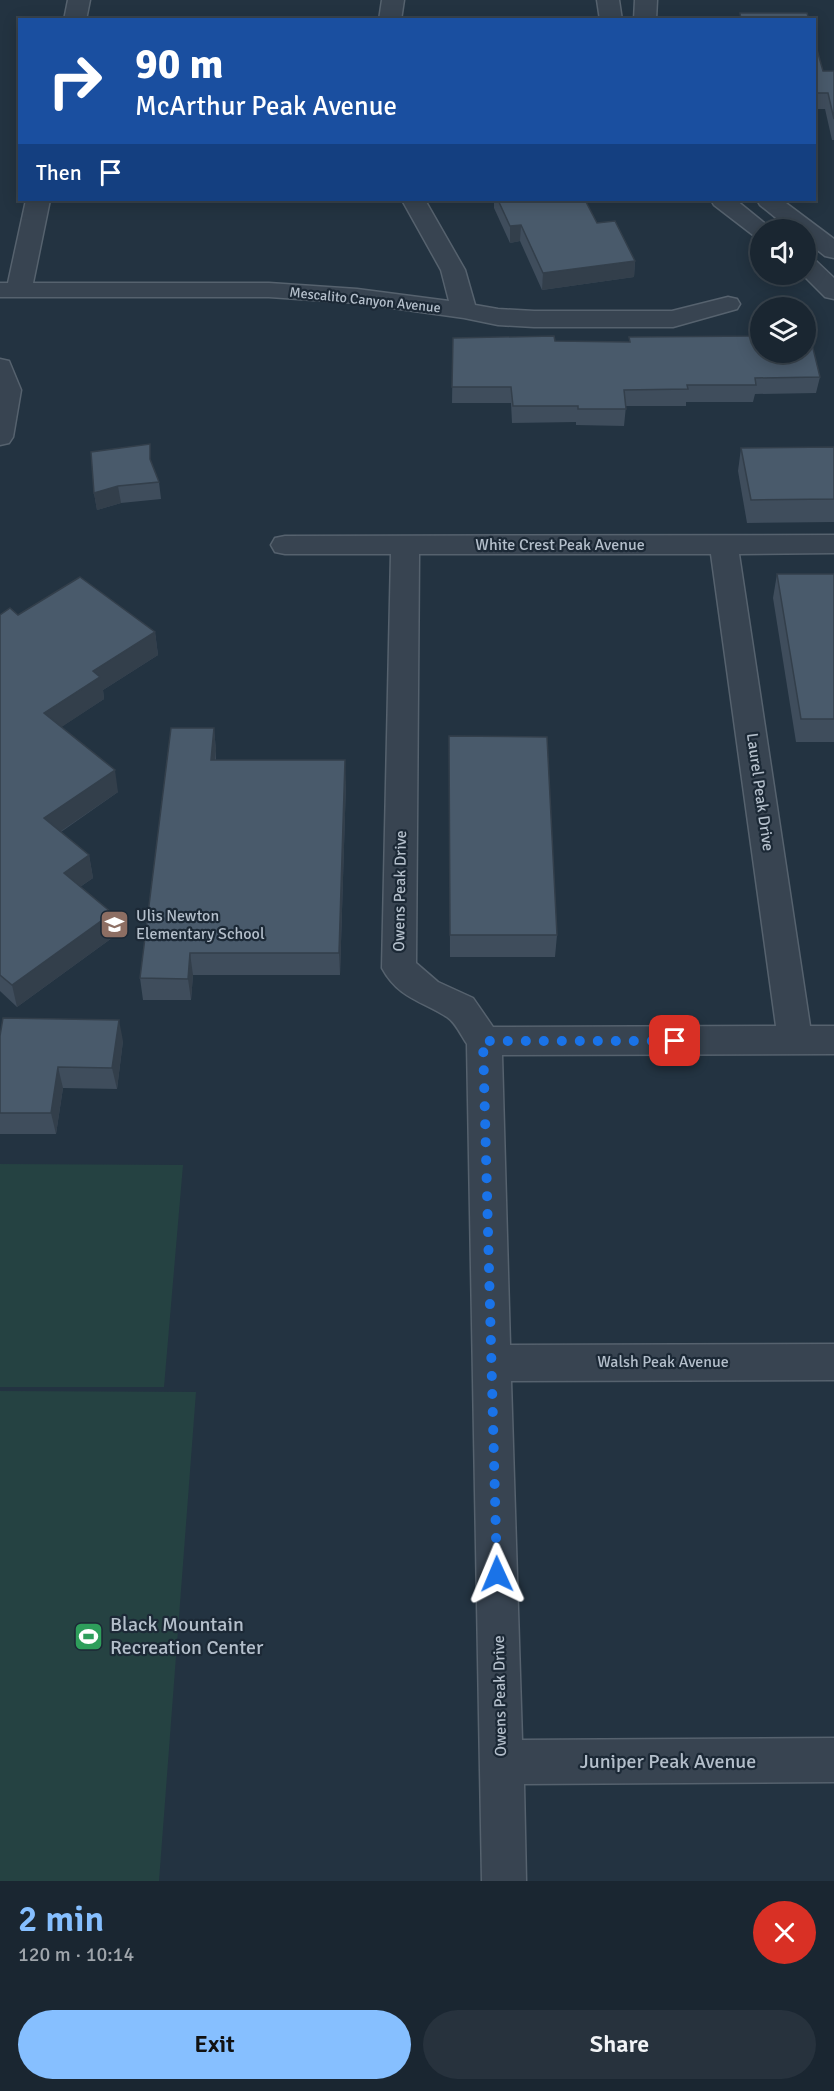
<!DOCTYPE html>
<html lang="en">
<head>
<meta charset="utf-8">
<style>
  :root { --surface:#1a2631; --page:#27323d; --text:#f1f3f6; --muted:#9fa5ab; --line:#38434d; --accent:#86bfff }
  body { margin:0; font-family:Signika,sans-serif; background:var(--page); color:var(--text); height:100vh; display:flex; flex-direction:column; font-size:22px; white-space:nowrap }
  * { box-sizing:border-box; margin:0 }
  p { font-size:20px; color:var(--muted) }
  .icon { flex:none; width:33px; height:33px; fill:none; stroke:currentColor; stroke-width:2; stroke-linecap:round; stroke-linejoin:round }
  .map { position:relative; height:1881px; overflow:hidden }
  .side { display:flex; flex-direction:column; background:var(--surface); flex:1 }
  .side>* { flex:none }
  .hud { position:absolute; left:18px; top:18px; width:798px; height:183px; border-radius:0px; box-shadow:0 3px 15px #0003,0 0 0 2px var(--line); background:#1a4fa0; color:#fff; overflow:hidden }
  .fabs { position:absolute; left:750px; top:219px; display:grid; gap:12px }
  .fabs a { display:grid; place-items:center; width:66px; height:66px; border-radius:50%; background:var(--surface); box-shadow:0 3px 15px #0003,0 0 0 2px var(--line); font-size:30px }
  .pin { position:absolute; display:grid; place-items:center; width:51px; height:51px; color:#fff; margin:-26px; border-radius:12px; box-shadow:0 3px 9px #0006 }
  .me { position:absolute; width:66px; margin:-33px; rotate:359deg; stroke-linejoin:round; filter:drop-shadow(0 0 4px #0008) }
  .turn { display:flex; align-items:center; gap:21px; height:126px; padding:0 18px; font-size:27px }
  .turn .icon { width:78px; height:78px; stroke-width:2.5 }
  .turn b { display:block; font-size:42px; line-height:51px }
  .then { display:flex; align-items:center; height:57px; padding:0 18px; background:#0003; gap:12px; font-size:22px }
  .round { display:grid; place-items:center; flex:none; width:63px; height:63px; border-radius:32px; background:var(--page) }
  .summary { display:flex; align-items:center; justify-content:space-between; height:102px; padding:0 18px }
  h1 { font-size:36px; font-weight:600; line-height:45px; color:var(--accent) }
  .button { display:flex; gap:12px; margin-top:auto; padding:12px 18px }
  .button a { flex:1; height:69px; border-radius:36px; background:var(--accent); color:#111; font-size:24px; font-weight:600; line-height:69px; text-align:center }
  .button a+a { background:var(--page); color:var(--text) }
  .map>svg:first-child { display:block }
</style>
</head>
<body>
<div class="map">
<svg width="834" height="1881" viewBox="0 0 834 1881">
  <rect width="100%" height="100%" fill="#233341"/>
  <!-- green -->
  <g fill="#254242">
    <polygon points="0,1164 183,1165 164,1387 0,1387"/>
    <polygon points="0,1391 196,1392 159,1881 0,1881"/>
  </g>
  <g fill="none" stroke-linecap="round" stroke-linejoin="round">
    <defs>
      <g id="minor">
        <polygon points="68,0 90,0 86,20 64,20"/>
        <polygon points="382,0 404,0 401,20 379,20"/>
        <polygon points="597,0 619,0 622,20 600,20"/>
        <polygon points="635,0 657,0 656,20 634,20"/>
        <polygon points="26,200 50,200 33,283 269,283 357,289 449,301 441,270 402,200 425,200 465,270 475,305 498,309 534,311 672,311 728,297 737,299 740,304 737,309 673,327 534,327 498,325 464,318 357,303 269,297 0,297 0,283 8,283"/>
        <polygon points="711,200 736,200 773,230 760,230 760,237 753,235 714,205"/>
        <polygon points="757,200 782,200 834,239 834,258 825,256 806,241 806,230 791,230 760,205"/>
        <polygon points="806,258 815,260 834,278 834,299 825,297 802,274 806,274"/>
        <polygon points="0,359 9,361 21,390 13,437 9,443 0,445"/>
        <path d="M834,535V553L739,554L810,1026H834V1054L502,1055L510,1345L834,1344V1380L511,1381L522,1740L834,1738V1782L524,1784L526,1881H482L467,1044C461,1035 455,1022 447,1017C422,1001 398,998 382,968L391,554H285L275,552L271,545L275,538L285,536ZM419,554H711L776,1026L493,1027L473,998L438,982L416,963Z"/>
      </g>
    </defs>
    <!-- minor casing -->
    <use href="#minor" stroke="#56626e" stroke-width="3"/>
    <!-- minor -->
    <use href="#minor" fill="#384451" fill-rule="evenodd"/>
  </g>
  <!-- wall -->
  <g fill="#3f4d5c">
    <polygon points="814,39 823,71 834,71 834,140 832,140 825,109 814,109"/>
    <polygon points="494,200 585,200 597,223 635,261 634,277 542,290 520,241 510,243 494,208"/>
    <polygon points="756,333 820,377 816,393 755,394 753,402 686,402 686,406 626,406 624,426 576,425 576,422 512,423 511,403 452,403 453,338 555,341 629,342 629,337 756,336"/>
    <polygon points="834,447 834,522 747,523 738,471 741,448"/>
    <polygon points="152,464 159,482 161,499 121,503 97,510 94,493"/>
    <polygon points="777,574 834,574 834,742 796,742 773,598"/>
    <polygon points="0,615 18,615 155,632 158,655 103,690 104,699 61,727 118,792 61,832 89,855 93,878 80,887 112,913 116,935 17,1007 0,991"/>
    <polygon points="214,728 216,751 216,760 346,782 340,975 193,975 191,1000 143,1000 140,978"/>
    <polygon points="449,736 557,935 555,957 450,957"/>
    <polygon points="0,1036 123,1041 117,1089 63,1088 56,1134 0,1134"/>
  </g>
  <!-- shaded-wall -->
  <g fill="#333f4b">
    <polygon points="521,225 520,241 510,243 510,226"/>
    <polygon points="635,261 634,277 542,290 543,273"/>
    <polygon points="118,486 121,503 97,510 94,493"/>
    <polygon points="155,632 158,655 103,690 104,699 48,736 44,713 93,671"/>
    <polygon points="214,728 216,751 213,782 211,760"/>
    <polygon points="345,760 346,782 340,975 339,953"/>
    <polygon points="115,770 118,792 48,840 44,818"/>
    <polygon points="89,855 93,878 68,895 64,873"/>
    <polygon points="112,913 116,935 17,1007 12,985"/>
    <polygon points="190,953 193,975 191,1000 188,979"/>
    <polygon points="119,1020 123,1041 117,1089 112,1068"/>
    <polygon points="58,1067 63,1088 56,1134 51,1113"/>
  </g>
  <!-- building -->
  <g fill="#495a6b" stroke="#333f4b" stroke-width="1.5">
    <polygon points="740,13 807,13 809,20 741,20"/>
    <polygon points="814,39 823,71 834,71 834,119 828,93 814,93"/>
    <polygon points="498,200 585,200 597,223 615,221 635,261 543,273 521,225 510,226"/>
    <polygon points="806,332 809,332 820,377 755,378 756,385 687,385 688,389 624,390 626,409 578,409 578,406 513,406 511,387 452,387 453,338 554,336 555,341 630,342 629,337 757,336 756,333 760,333 760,352 806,352"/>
    <polygon points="150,444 150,459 159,482 118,486 94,493 91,452"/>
    <polygon points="834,447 834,499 751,500 741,448"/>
    <polygon points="777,574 834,574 834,719 801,719"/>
    <polygon points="80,577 155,632 93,671 100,677 44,713 115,770 44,818 89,855 64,873 112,913 12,985 0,975 0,615 10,608 18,615"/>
    <polygon points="171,728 214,728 211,760 345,760 339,953 190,953 188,979 140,978"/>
    <polygon points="449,736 547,737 557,935 450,935"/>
    <polygon points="3,1018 119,1020 112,1068 58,1067 51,1113 0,1113 0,1036"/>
  </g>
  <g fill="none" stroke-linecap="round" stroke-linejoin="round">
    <!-- route -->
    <polyline stroke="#1a73e8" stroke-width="10" stroke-dasharray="0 18" points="497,1574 483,1041 675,1041"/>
  </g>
  <!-- icons -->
  <defs>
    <symbol id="school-square" viewBox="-11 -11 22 22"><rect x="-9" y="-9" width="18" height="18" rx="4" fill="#8d6e63" stroke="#1c2936"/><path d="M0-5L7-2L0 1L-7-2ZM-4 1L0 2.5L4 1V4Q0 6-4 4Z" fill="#fff"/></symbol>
    <symbol id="stadium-square" viewBox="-11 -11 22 22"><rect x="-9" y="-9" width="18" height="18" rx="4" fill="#2e9e5b" stroke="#1c2936"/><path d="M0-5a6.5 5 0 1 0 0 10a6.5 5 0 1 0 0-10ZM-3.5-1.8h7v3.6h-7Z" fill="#fff"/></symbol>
  </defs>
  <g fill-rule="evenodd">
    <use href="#school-square" x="98" y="908" width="33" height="33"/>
    <use href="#stadium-square" x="72" y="1620" width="33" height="33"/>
  </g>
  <g text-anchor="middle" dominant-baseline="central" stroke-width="4.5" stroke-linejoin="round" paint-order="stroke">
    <!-- far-street labels -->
    <g font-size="14" fill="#b4bfcb" stroke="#1c2936">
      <text transform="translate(365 300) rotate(6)">Mescalito Canyon Avenue</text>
    </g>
    <!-- street labels -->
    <g font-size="16" fill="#b4bfcb" stroke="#1c2936">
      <text x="560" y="545">White Crest Peak Avenue</text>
      <text transform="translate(760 792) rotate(82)">Laurel Peak Drive</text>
      <text transform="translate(400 891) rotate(-89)">Owens Peak Drive</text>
      <text x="663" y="1362">Walsh Peak Avenue</text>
      <text transform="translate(500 1696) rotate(-91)">Owens Peak Drive</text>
    </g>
    <!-- poi labels -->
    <g font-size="16" fill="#b4bfcb" stroke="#1c2936" text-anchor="start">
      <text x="136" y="916">Ulis Newton<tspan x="136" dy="18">Elementary School</tspan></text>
    </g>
    <!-- near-poi labels -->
    <g font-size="20" fill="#b4bfcb" stroke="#1c2936" text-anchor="start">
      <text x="110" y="1624">Black Mountain<tspan x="110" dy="23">Recreation Center</tspan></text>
    </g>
    <!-- near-street labels -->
    <g font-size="20" fill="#b4bfcb" stroke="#1c2936">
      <text x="668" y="1761">Juniper Peak Avenue</text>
    </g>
  </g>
</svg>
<div class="fabs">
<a><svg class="icon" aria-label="sound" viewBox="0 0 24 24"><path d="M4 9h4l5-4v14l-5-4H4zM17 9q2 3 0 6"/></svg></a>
<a><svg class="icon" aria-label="layers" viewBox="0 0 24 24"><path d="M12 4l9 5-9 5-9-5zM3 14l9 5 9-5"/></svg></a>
</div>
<div class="pin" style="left:675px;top:1041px;background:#d93025"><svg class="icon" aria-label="arrive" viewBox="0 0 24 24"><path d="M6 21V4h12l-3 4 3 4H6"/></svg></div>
<svg class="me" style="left:497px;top:1574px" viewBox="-20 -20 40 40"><path d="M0-17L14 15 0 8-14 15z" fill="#1a73e8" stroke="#fff" stroke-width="4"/></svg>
<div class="hud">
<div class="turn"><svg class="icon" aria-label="right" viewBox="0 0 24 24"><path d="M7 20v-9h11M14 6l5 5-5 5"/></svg><div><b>90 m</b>McArthur Peak Avenue</div></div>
<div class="then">Then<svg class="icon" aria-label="arrive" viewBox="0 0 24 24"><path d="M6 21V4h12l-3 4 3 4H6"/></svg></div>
</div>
</div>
<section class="side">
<div class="summary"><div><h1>2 min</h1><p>120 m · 10:14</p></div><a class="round" style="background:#d93025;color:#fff"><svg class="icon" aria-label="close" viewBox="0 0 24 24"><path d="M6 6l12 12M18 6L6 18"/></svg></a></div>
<div class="button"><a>Exit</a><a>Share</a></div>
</section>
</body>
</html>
